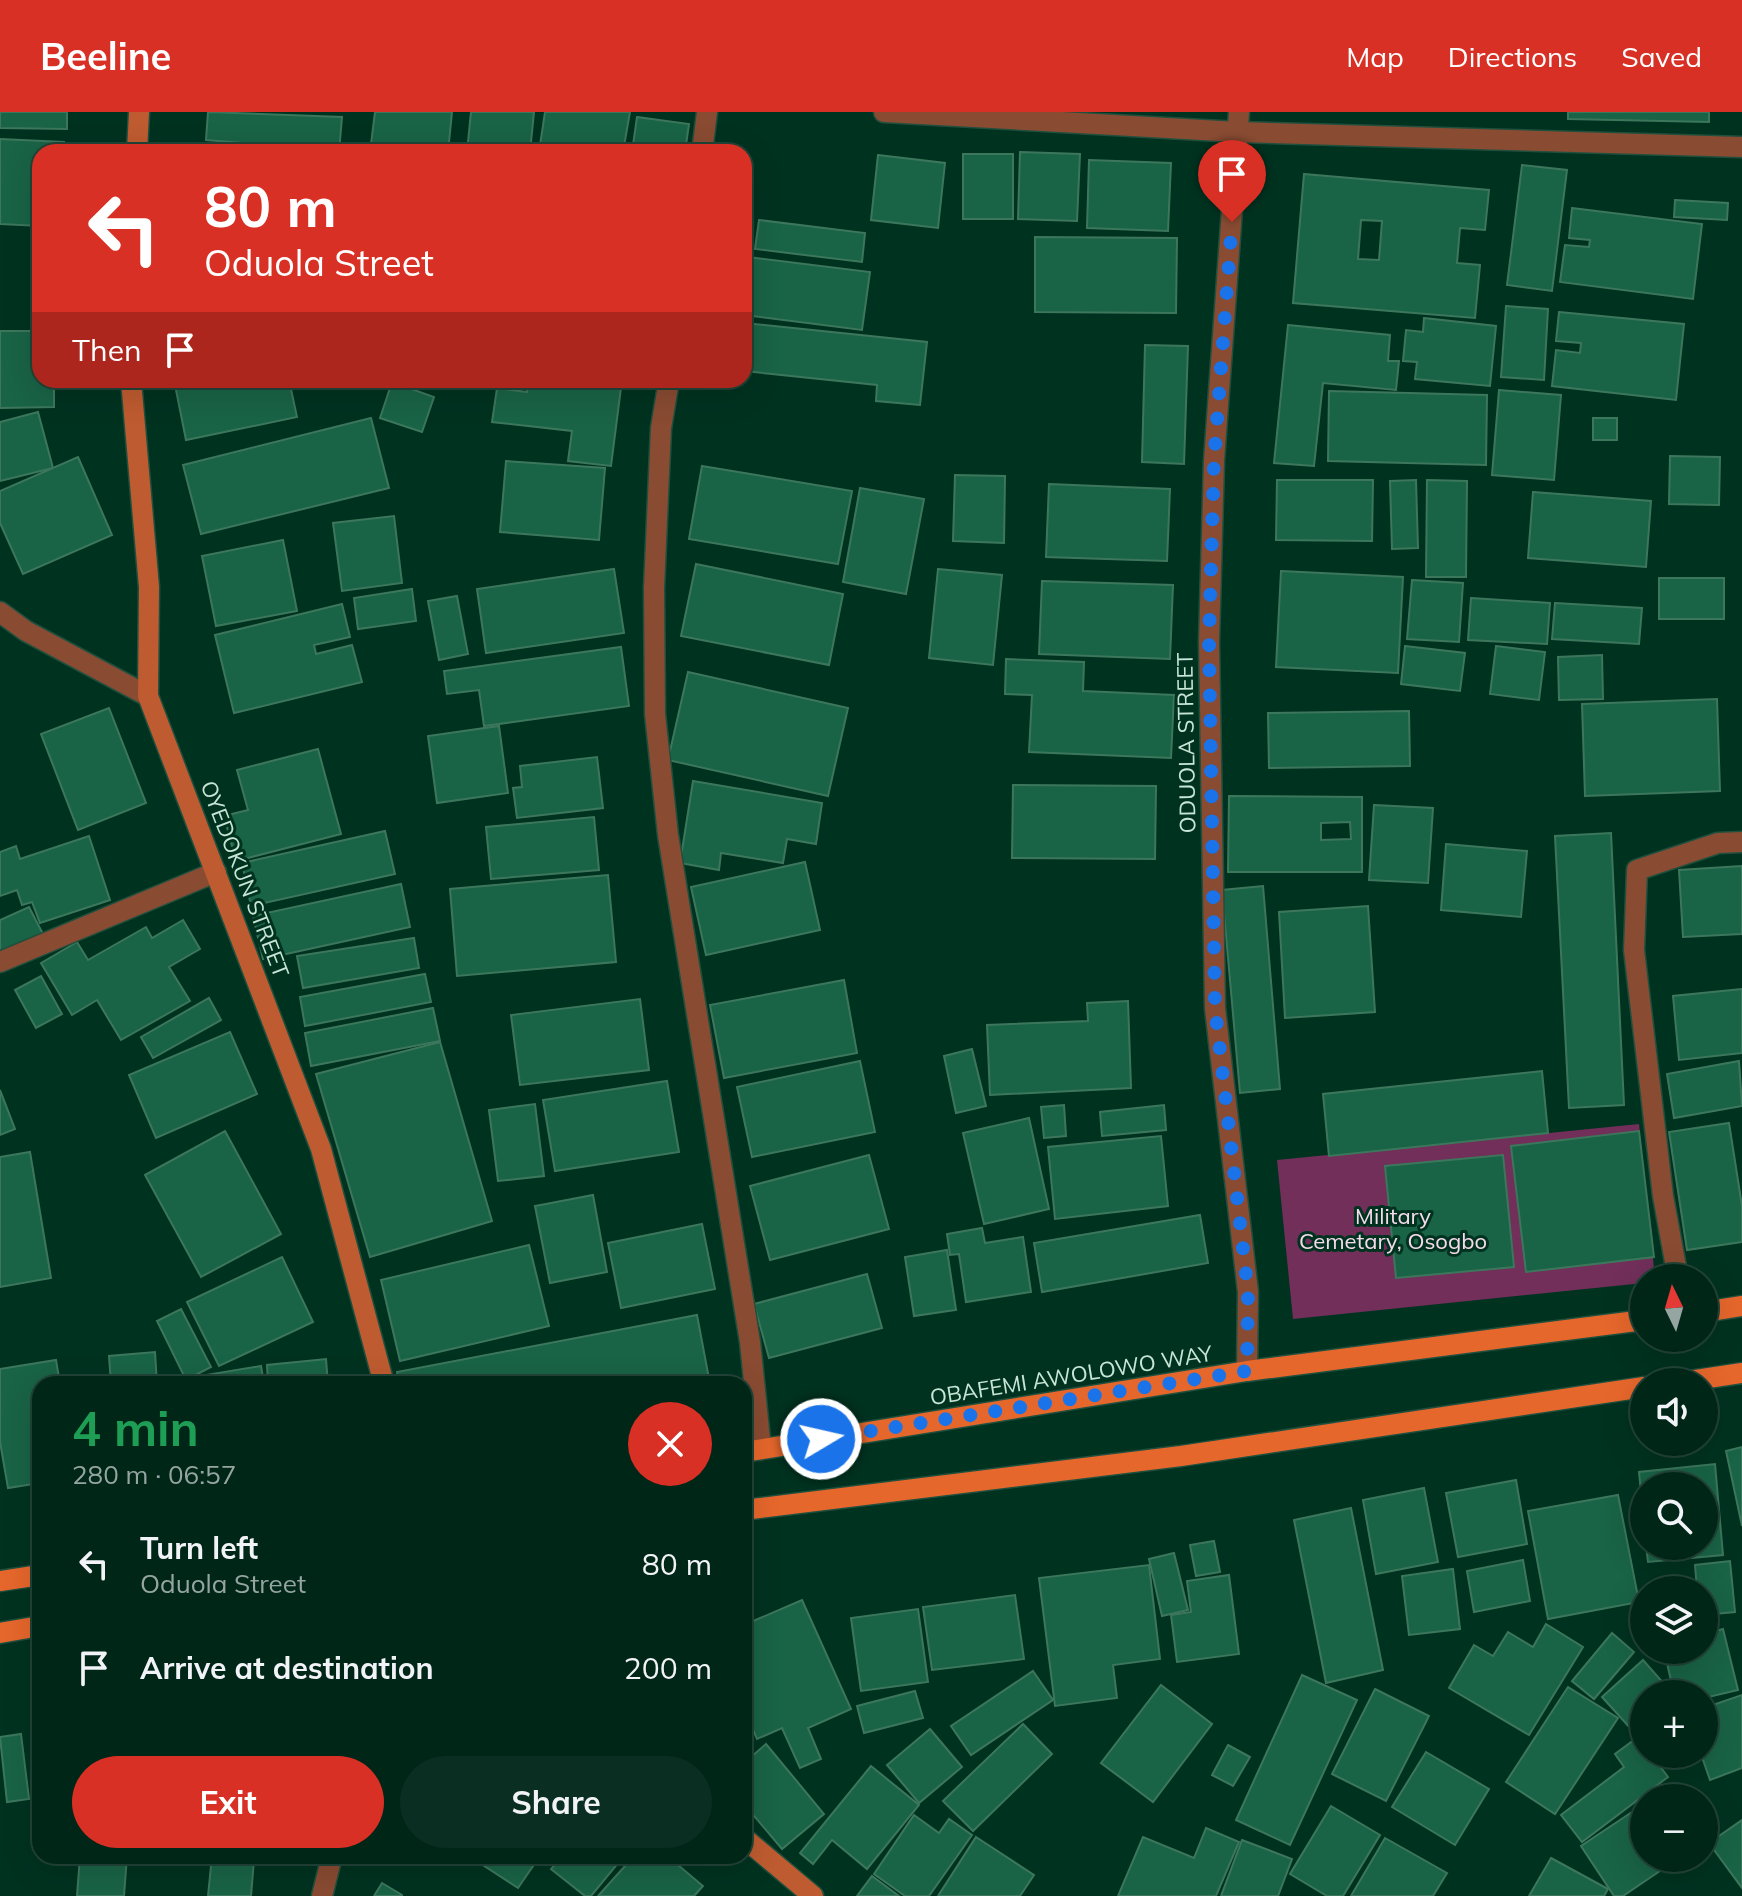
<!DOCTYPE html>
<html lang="en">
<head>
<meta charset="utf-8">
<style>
  :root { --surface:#002618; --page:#0a2e21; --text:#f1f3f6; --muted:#95a5a2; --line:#224337; --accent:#d93025 }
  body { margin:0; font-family:Mulish,sans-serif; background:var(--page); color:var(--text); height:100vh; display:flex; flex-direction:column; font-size:30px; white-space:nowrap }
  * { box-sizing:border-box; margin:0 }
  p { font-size:26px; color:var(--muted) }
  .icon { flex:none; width:44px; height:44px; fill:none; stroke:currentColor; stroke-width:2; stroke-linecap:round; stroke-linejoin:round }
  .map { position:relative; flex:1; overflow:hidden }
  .details { position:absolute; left:32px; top:1264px; width:720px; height:488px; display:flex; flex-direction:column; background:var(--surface); border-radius:24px; box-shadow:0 8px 32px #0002,0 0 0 2px var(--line) }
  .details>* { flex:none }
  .guide { position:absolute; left:32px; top:32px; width:720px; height:244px; border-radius:24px; box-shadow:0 8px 32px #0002,0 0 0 2px var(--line); background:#d93025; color:#fff; overflow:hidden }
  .needle { width:52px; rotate:355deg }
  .fabs { position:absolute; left:1630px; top:1152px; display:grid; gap:16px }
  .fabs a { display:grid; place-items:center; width:88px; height:88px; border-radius:50%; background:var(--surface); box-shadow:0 8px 32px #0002,0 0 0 2px var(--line); font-size:40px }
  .pin { position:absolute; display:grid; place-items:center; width:68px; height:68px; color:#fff; margin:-82px -34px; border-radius:50% 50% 50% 0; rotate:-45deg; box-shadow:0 0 8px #0007 }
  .pin .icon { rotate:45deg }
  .me { position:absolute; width:88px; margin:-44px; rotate:81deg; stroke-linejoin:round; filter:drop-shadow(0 0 6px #0008) }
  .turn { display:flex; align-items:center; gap:28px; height:168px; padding:0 40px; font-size:36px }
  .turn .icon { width:104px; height:104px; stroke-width:2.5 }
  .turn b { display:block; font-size:56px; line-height:68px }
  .then { display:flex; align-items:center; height:76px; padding:0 40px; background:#0003; gap:16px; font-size:30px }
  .round { display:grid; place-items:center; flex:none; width:84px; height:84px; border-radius:42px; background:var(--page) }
  .summary { display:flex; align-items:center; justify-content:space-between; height:136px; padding:0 40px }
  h1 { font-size:48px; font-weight:700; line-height:60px; color:#1e9e55 }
  .action { display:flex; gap:16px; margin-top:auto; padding:16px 40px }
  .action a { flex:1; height:92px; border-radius:48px; background:var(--accent); color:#fff; font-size:32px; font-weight:700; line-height:92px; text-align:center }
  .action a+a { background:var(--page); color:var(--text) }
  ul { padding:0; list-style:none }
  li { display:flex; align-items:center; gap:24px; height:104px; padding:0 40px }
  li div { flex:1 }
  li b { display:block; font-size:30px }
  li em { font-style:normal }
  header { display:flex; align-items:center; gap:48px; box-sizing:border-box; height:112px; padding:0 40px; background:var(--accent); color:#fff }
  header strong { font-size:38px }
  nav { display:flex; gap:44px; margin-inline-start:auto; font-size:28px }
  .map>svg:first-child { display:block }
</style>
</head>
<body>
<header>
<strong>Beeline</strong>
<nav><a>Map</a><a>Directions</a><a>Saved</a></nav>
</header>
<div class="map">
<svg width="1742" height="1784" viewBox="0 0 1742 1784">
  <rect width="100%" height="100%" fill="#003220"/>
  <!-- green -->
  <polygon fill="#712f5a" points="1639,1012 1655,1166 1644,1166 1644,1171 1293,1207 1277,1048"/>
  <!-- building -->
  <g fill="#196346" stroke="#3c775c" stroke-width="2" fill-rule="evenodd">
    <polygon points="0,0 67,0 67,17 0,16"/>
    <polygon points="208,0 342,5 339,40 281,40 281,34 206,28"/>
    <polygon points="375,0 452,0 448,40 370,40"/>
    <polygon points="471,0 534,0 530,40 467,40"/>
    <polygon points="545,0 630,0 623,40 539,40"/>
    <polygon points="1568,0 1709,0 1709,10 1568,7"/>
    <polygon points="637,5 689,12 685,40 632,40"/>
    <polygon points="0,27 64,30 64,40 40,40 40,114 0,112"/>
    <polygon points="1020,40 1080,42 1077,109 1018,107"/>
    <rect x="963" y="42" width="50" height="65"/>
    <polygon points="878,43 945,51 938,116 871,108"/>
    <polygon points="1089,48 1171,51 1168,119 1087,116"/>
    <polygon points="1522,53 1567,58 1552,179 1507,173"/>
    <path d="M1304,62L1489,78L1485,118L1460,116L1457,151L1480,153L1475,206L1293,191ZM1361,108L1382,109L1379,148L1358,147Z"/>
    <polygon points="1675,88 1728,91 1727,108 1674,105"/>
    <polygon points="1572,96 1702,112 1693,187 1560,170 1565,133 1589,135 1590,128 1569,126"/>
    <polygon points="759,108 865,121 862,150 755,137"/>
    <polygon points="1035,125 1177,126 1176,201 1035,200"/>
    <polygon points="748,145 870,160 862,218 744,203"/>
    <polygon points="1506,194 1548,197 1544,268 1501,265"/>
    <polygon points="1559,200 1684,212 1676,288 1552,274 1556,238 1580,241 1581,231 1556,229"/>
    <polygon points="1424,206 1496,214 1490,274 1415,267 1417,250 1403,249 1406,218 1423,220"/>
    <polygon points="744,211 927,230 920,293 876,289 877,273 744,259"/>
    <polygon points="1288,213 1390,223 1388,249 1399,249 1396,278 1323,271 1314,354 1274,351"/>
    <polygon points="0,219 40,219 40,268 54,268 54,295 0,296"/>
    <polygon points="1145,233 1188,234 1184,352 1142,350"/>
    <polygon points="174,268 289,268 297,305 186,328"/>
    <polygon points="528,268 622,268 611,354 568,349 572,319 492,310 497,276 527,280"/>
    <polygon points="392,270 434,285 422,320 380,306"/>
    <polygon points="1499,278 1561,283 1554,368 1492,363"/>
    <polygon points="1329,279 1487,283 1486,353 1328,349"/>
    <polygon points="38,300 53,356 0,369 0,310"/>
    <polygon points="371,306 389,376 201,422 183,353"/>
    <rect x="1593" y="306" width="24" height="22"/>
    <polygon points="1670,344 1720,345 1719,393 1669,392"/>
    <polygon points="78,345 112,423 23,462 0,411 0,379"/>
    <polygon points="506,349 605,356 599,428 500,420"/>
    <polygon points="702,354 852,379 838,452 689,427"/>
    <polygon points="955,363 1005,364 1004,431 953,429"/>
    <polygon points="1277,368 1373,368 1372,429 1276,428"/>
    <polygon points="1416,368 1418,436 1392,437 1390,369"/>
    <polygon points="1427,368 1467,369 1466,465 1426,465"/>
    <polygon points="1049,372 1170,377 1167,449 1046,445"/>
    <polygon points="860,376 924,387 906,482 843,470"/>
    <polygon points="1533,380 1651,389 1646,455 1528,446"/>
    <polygon points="394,404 402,471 342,479 333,411"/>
    <polygon points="283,428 297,499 216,514 202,444"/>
    <polygon points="696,452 843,482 829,553 681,524"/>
    <polygon points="614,457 624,521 486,541 477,477"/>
    <polygon points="938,457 1002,463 993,553 929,546"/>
    <polygon points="1281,459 1403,465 1398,561 1276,555"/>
    <rect x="1659" y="466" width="65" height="41"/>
    <polygon points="1412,468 1463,471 1459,530 1407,527"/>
    <polygon points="1042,469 1173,473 1170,547 1039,542"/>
    <polygon points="412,477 416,509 358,517 354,486"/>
    <polygon points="457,484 468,542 439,548 428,489"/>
    <polygon points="1471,486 1550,491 1547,532 1468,528"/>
    <polygon points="1555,491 1642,496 1639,532 1552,527"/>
    <polygon points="342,492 350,525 314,533 316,542 352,533 362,570 234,601 215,523"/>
    <polygon points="1405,534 1465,541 1460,579 1401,572"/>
    <polygon points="1496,534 1545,540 1539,588 1490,582"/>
    <polygon points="621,535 629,594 484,614 479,578 447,582 444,559"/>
    <polygon points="1602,543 1603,587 1559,588 1558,545"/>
    <polygon points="1006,547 1084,550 1083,579 1174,583 1171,646 1029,640 1032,583 1005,582"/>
    <polygon points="688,560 848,596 828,684 668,648"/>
    <polygon points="1717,587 1720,679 1585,684 1582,592"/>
    <polygon points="109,596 146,691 78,718 41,622"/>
    <polygon points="1409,599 1410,654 1269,656 1268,601"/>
    <polygon points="499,614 508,681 437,691 428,624"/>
    <polygon points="318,637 341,722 236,749 224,704 248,698 237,658"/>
    <polygon points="597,645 603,696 517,706 513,676 522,675 520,654"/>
    <polygon points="693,669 822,691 816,732 787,727 783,751 721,741 719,758 680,751"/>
    <polygon points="1013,673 1156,674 1155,747 1012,746"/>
    <path d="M1229,684L1362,685V760H1228ZM1350,710L1351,727L1321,728V711Z"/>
    <polygon points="1374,693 1433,696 1428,771 1369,768"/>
    <polygon points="594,705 599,758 491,767 486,715"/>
    <polygon points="385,719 395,762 251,794 242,751"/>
    <polygon points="1611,721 1624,993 1569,996 1555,724"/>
    <polygon points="89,724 110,788 40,811 32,790 22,793 17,778 0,784 0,740 16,734 20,747"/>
    <polygon points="1446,732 1527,739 1521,805 1441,798"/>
    <polygon points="805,750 820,818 706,843 691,775"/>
    <polygon points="1742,754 1742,822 1683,825 1679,758"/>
    <polygon points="608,763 616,850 457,864 450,777"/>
    <polygon points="401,772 410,815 263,847 253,804"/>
    <polygon points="1263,774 1280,977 1240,981 1222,778"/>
    <polygon points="1368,794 1375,900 1285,906 1279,800"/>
    <polygon points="29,795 43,822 0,842 0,808"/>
    <polygon points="183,808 200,837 169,855 190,889 121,928 97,888 72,903 41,851 77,830 88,848 146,815 152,826"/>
    <polygon points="414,826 419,856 303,876 297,844"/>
    <polygon points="425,862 431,890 305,914 300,885"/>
    <polygon points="41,864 62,902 36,916 15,878"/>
    <polygon points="844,868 857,941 724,966 710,893"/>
    <polygon points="1742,877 1742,941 1679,948 1673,884"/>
    <polygon points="209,886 221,908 153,946 141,925"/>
    <polygon points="640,887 649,958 520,973 511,903"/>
    <polygon points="1128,889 1131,976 990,983 987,913 1088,909 1087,891"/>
    <polygon points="433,896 440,929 311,954 305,921"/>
    <polygon points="230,920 257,982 156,1026 129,963"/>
    <polygon points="440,930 492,1109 370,1145 316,962"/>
    <polygon points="972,937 986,994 956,1001 944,944"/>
    <polygon points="860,949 875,1020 752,1045 737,975"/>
    <polygon points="1739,949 1742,994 1674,1006 1667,962"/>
    <polygon points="1542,959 1548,1021 1329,1044 1323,982"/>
    <polygon points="667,969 679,1040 555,1059 543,988"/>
    <polygon points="0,978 15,1017 0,1023"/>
    <polygon points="535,992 544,1064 498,1069 489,998"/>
    <polygon points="1064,993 1066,1024 1044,1026 1041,995"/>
    <polygon points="1164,993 1166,1018 1102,1024 1100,1000"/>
    <polygon points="1029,1006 1049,1097 984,1112 963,1021"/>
    <polygon points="1729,1011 1742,1094 1742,1130 1687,1138 1669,1020"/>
    <polygon points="225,1019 281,1122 201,1165 145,1063"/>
    <polygon points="1639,1019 1654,1145 1526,1160 1511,1034"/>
    <polygon points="1161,1024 1168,1094 1055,1107 1048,1035"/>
    <polygon points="30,1040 51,1166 0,1175 0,1045"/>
    <polygon points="869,1043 889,1117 770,1148 750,1074"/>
    <polygon points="1503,1043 1514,1155 1396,1166 1385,1054"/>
    <polygon points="593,1083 607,1160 550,1171 535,1094"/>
    <polygon points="1200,1103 1208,1151 1042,1180 1034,1131"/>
    <polygon points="702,1112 715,1177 621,1196 608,1131"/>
    <polygon points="982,1116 985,1131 1023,1125 1031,1180 966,1190 959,1142 950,1143 947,1122"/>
    <polygon points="529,1133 549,1214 400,1249 381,1168"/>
    <polygon points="947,1138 956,1198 914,1204 905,1145"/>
    <polygon points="282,1145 313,1210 219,1254 187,1190"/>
    <polygon points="867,1162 882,1216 769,1246 754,1192"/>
    <polygon points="181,1197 211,1255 186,1268 157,1209"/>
    <polygon points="697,1203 710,1272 400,1272 397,1260"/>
    <polygon points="155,1240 157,1272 111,1272 109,1244"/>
    <polygon points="326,1247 328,1272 268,1272 267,1253"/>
    <polygon points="56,1248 60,1272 40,1272 40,1371 8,1376 0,1330 0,1257"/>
    <polygon points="261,1254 264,1272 207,1272 206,1263"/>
    <polygon points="1742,1335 1742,1414 1726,1339"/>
    <polygon points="1715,1352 1723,1443 1648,1450 1646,1434 1704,1434 1704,1374 1644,1374 1644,1411 1639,1360"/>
    <polygon points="1516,1368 1527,1432 1458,1445 1446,1381"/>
    <polygon points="1424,1376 1438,1450 1376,1462 1363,1388"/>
    <polygon points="1618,1383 1639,1490 1548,1507 1528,1399"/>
    <polygon points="1351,1396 1383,1558 1326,1571 1294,1408"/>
    <polygon points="1214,1429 1220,1460 1196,1464 1190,1433"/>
    <polygon points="1174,1441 1188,1498 1162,1504 1149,1447"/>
    <polygon points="1523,1448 1530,1489 1474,1500 1467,1459"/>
    <polygon points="1730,1449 1735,1500 1704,1503 1704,1478 1697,1478 1695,1453"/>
    <polygon points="1149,1453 1160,1547 1113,1553 1117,1586 1055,1594 1039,1466"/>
    <polygon points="1453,1457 1460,1517 1409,1523 1402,1464"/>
    <polygon points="1229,1463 1239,1542 1177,1550 1171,1503 1191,1500 1187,1469"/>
    <polygon points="1015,1483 1024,1547 932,1558 923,1495"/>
    <polygon points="802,1488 851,1597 808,1616 821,1647 800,1656 782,1616 757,1627 744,1597 744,1513"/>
    <polygon points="918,1497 928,1570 861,1579 851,1506"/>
    <polygon points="1546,1512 1583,1535 1529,1623 1449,1576 1474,1533 1493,1544 1508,1520 1533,1535"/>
    <polygon points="1723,1517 1738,1578 1704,1586 1704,1582 1674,1582 1664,1538 1704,1538 1704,1522"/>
    <polygon points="1612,1521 1634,1540 1594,1587 1572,1569"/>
    <polygon points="1643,1548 1673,1582 1644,1582 1644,1608 1632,1618 1602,1585"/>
    <polygon points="1033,1559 1053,1588 971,1643 951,1614"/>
    <polygon points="1302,1563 1357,1588 1290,1733 1236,1708"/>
    <polygon points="1161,1573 1212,1612 1153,1690 1101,1651"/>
    <polygon points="1568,1575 1618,1606 1555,1702 1506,1670"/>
    <polygon points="1375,1577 1429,1604 1386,1689 1332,1662"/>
    <polygon points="915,1579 923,1606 864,1621 857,1594"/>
    <polygon points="1742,1583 1742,1656 1710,1668 1701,1642 1704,1642 1704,1596"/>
    <polygon points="1023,1612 1052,1642 973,1719 943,1689"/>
    <polygon points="930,1617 962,1655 919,1691 887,1653"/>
    <polygon points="21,1622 29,1687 7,1690 0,1625"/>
    <polygon points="1638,1625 1644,1633 1644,1642 1651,1642 1668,1665 1582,1730 1561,1703 1624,1655 1615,1642"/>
    <polygon points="766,1632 824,1702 782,1737 744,1692 744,1651"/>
    <polygon points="1228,1633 1250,1645 1233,1674 1212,1663"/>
    <polygon points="1426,1640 1489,1677 1455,1733 1392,1695"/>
    <polygon points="871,1654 919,1693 867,1757 832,1728 813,1752 800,1741"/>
    <polygon points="1674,1672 1684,1686 1653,1686"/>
    <polygon points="1644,1692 1644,1746 1679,1746 1623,1784 1614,1784 1581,1734"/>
    <polygon points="1331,1694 1380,1723 1343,1784 1327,1784 1290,1762"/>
    <polygon points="914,1703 939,1721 949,1707 972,1723 929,1784 905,1784 874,1762"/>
    <polygon points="1742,1708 1742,1776 1709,1731"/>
    <polygon points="1206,1716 1239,1730 1216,1784 1118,1784 1143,1725 1194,1746"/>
    <polygon points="976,1725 1034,1763 1020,1784 938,1784"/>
    <polygon points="1385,1726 1447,1761 1433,1784 1351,1784"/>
    <polygon points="1242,1728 1292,1747 1278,1784 1221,1784"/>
    <polygon points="80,1744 127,1744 124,1784 77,1784"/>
    <polygon points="212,1744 306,1744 305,1752 254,1748 251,1784 208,1784"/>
    <polygon points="469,1744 540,1744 518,1776"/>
    <polygon points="562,1744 624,1744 591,1784 585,1784 551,1757"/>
    <polygon points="634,1744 686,1744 678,1753 703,1774 694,1784 598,1784"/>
    <polygon points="1551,1746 1608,1777 1604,1784 1529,1784"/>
    <polygon points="872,1764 899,1784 857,1784"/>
    <polygon points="382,1771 402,1783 402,1784 374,1784"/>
  </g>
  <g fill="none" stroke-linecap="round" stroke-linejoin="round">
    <defs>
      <g id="street">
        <polyline points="884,0 1238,20 1742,35"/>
        <polyline points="1239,0 1214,349 1209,530 1215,896 1248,1180 1247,1259"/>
        <polyline points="702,40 707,0"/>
        <polyline points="669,268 661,316 654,476 655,602 668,723 750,1230 761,1337"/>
        <polyline points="0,500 26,519 148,584"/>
        <polyline points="0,850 216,760"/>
        <polyline points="1678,1166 1663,1084 1634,838 1637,758 1718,731 1742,730"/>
        <polyline points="322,1784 332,1744"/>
      </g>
      <g id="secondary">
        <polyline points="137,40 139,0"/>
        <polyline points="131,268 149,475 148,584 321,1037 384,1272"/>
        <polyline points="744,1726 813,1784"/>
      </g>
      <g id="primary">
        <polyline points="1704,1200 1742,1194"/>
        <polyline points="1682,1270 1742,1261"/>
        <polyline points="744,1340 1247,1259 1644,1208"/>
        <polyline points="744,1398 1181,1344 1644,1275"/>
        <polyline points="0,1469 40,1463"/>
        <polyline points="0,1521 40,1514"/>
      </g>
    </defs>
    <!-- street casing -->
    <use href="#street" stroke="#204f3d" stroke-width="23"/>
    <!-- secondary casing -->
    <use href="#secondary" stroke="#204f3d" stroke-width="23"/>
    <!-- primary casing -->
    <use href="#primary" stroke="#204f3d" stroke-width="23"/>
    <!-- street -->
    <use href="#street" stroke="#894b32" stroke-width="20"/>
    <!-- secondary -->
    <use href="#secondary" stroke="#be5b30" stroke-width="20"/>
    <!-- primary -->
    <use href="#primary" stroke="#e6672c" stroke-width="20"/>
  </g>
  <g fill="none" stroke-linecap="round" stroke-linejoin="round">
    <!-- route -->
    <polyline stroke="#1a73e8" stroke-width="14" stroke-dasharray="0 25.2" points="821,1327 1247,1259 1248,1180 1215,896 1209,530 1214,349 1232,110"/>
  </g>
  <g text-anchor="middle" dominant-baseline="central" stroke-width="6" stroke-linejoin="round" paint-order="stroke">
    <!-- street labels -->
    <g font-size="22" fill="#c8e6d6" stroke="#003220">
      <text transform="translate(1186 631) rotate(-91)">ODUOLA STREET</text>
      <text transform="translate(245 767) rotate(69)">OYEDOKUN STREET</text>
      <text transform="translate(1071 1263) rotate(-9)">OBAFEMI AWOLOWO WAY</text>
    </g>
    <!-- park labels -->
    <g font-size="22" fill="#f6dbea" stroke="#003220">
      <text x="1393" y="1104">Military<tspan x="1393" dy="25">Cemetary, Osogbo</tspan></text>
    </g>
  </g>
</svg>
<div class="fabs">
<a><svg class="needle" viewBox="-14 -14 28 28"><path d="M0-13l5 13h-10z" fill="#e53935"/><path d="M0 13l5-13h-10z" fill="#95a5a2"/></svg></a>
<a><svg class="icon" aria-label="sound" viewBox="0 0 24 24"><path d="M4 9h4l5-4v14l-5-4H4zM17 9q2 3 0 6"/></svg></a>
<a><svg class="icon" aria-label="search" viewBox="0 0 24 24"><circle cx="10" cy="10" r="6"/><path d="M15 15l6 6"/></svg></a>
<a><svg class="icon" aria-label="layers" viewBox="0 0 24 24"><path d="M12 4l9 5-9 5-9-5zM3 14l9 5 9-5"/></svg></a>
<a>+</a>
<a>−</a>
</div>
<div class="pin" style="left:1232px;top:110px;background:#d93025"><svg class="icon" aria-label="arrive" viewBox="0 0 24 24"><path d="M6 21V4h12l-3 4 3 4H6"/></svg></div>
<svg class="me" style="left:821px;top:1327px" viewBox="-20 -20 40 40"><circle r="17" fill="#1a73e8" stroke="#fff" stroke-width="3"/><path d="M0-11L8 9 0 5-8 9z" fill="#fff"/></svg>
<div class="guide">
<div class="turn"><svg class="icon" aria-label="left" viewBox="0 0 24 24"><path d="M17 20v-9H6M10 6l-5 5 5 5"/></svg><div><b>80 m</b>Oduola Street</div></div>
<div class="then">Then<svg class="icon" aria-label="arrive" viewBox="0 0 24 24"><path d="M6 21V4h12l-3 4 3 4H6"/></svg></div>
</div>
<section class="details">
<div class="summary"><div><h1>4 min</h1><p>280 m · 06:57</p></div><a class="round" style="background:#d93025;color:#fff"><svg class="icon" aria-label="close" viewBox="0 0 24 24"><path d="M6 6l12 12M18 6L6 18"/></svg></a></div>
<ul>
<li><svg class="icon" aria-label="left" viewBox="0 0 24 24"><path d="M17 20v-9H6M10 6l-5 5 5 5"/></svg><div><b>Turn left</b><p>Oduola Street</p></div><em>80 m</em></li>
<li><svg class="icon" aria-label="arrive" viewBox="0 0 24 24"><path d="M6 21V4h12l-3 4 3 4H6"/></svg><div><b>Arrive at destination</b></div><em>200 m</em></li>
</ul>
<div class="action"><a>Exit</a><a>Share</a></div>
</section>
</div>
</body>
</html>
